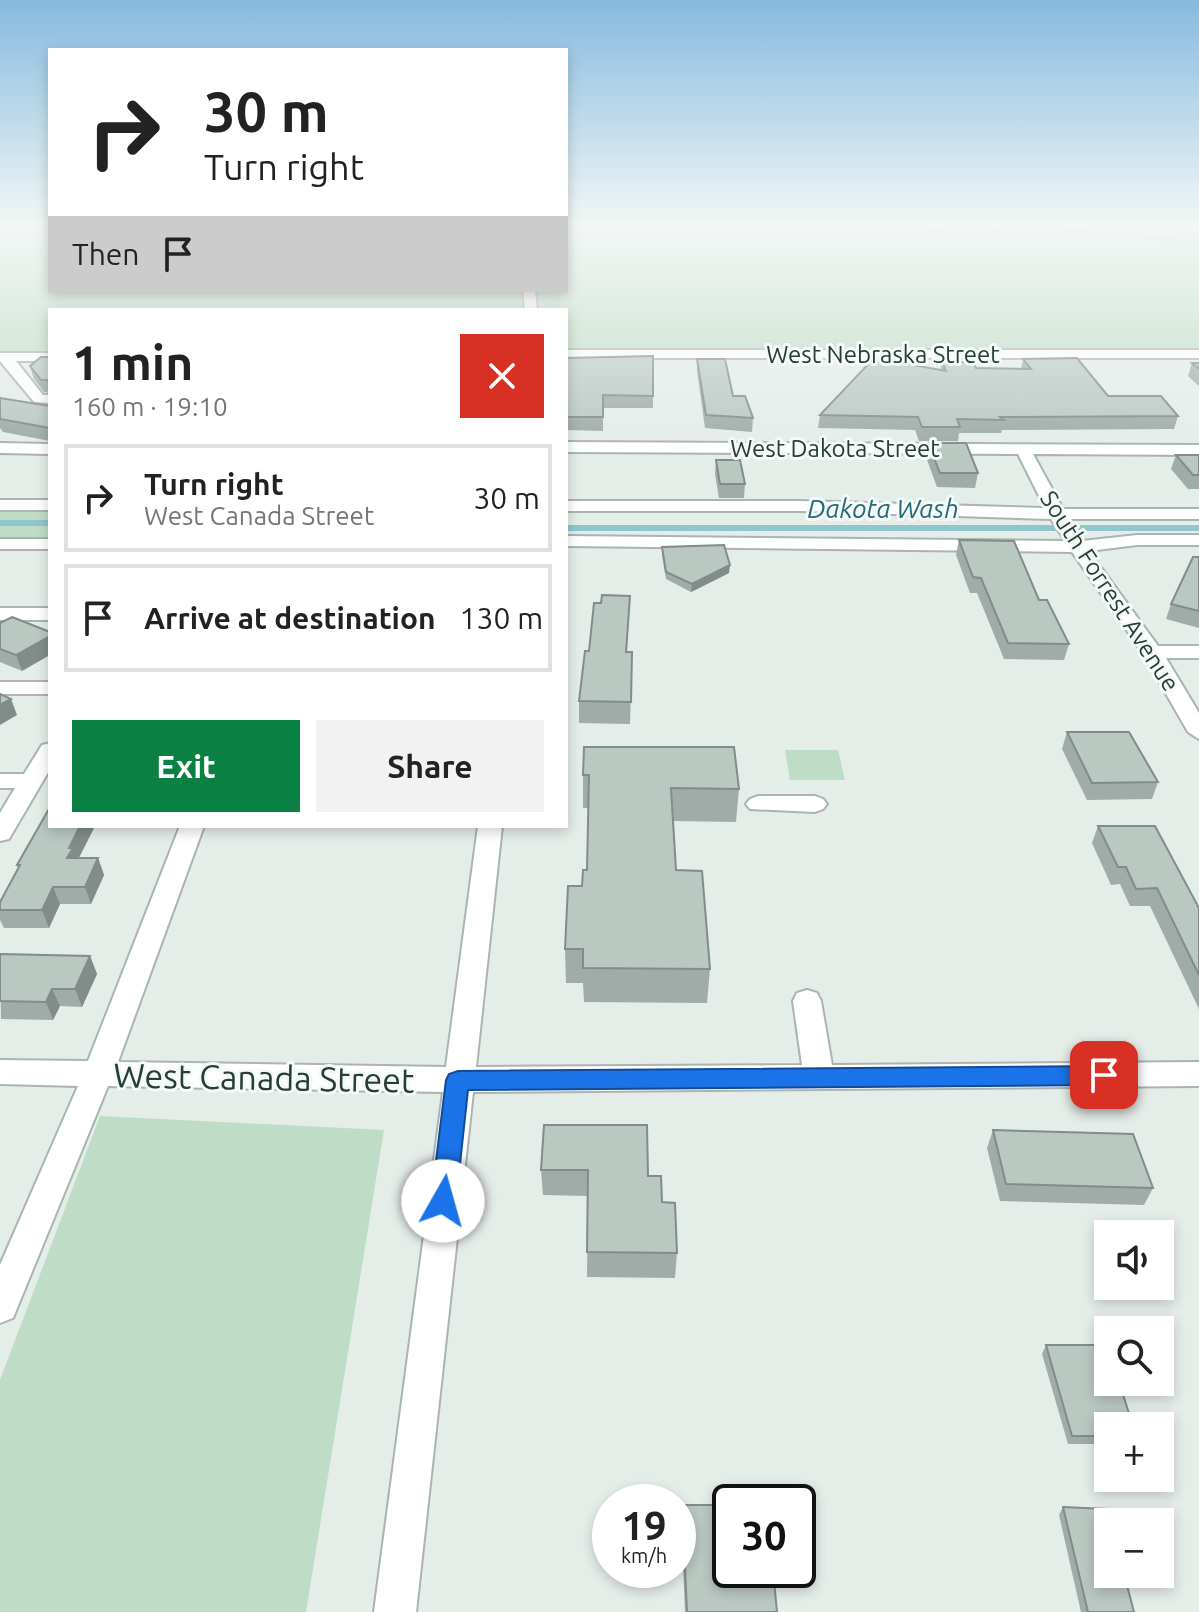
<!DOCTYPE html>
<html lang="en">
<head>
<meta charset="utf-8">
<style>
  :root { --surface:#fff; --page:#f2f2f2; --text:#222; --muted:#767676; --line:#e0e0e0; --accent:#0b8043 }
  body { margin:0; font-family:Ubuntu,sans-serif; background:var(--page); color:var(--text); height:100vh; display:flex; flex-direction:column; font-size:30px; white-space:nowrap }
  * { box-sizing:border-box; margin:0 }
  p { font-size:26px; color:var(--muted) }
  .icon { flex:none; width:44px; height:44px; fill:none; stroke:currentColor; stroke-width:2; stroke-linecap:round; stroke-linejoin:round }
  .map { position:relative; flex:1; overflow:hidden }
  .panel { position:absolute; left:48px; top:308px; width:520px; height:520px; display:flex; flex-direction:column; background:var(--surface); border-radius:0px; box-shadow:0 4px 12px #0003 }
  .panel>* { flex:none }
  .banner { position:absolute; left:48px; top:48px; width:520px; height:244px; border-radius:0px; box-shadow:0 4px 12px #0003; background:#fff; color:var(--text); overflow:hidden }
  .fabs { position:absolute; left:1094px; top:1220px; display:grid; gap:16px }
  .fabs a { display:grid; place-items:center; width:80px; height:80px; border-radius:0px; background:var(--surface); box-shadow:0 4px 12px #0003; font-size:40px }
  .speed { position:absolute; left:592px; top:1484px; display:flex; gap:16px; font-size:40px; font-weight:700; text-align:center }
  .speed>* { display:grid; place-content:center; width:104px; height:104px; border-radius:50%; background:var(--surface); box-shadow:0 4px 12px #0003; line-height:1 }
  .speed small { font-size:20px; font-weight:400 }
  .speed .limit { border:4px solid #111; border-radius:12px; background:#fff; color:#111 }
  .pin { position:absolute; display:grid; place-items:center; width:68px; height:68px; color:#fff; margin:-34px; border-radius:16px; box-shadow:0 4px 12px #0006 }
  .me { position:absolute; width:88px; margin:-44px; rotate:7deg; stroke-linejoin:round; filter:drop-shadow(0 0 6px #0008) }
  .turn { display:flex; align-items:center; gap:28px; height:168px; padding:0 24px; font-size:36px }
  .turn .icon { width:104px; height:104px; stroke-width:2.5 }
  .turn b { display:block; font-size:56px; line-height:68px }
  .then { display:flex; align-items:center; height:76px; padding:0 24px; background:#0003; gap:16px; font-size:30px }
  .round { display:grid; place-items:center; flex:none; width:84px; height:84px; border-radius:0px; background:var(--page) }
  .summary { display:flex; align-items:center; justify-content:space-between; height:136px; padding:0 24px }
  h1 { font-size:48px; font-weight:600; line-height:60px }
  .primary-button { display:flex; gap:16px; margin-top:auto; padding:16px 24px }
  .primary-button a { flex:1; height:92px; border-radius:0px; background:var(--accent); color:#fff; font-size:32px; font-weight:600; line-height:92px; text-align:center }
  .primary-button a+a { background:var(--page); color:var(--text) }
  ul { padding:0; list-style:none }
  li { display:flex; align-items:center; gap:24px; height:108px; margin:0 16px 12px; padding:0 8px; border:4px solid var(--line); border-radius:0px }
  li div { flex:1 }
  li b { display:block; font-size:30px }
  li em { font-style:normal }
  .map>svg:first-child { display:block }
</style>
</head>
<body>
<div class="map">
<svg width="1199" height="1612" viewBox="0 0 1199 1612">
  <rect width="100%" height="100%" fill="#e5ede9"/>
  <!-- green -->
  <g fill="#bfdcc6">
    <polygon points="0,226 50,226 50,290 566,290 566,226 1199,226 1199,350 566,350 566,310 50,310 50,353 0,353"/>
    <polygon points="0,509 50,510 50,539 0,538"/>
    <polygon points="785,750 838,750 845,780 790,780"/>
    <polygon points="100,1116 384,1130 306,1612 0,1612 0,1380"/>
  </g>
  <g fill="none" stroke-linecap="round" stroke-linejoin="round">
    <!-- stream-far1 -->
    <g stroke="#91c6ce" stroke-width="4">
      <polyline points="899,226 981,235 1011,226"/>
      <polyline points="1036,226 1199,243"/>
    </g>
    <!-- stream -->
    <g stroke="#91c6ce" stroke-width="6">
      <polyline points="0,523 50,523"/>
      <polyline points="566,528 1199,528"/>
    </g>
    <defs>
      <g id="minor">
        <polygon points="523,290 535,290 537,310 525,310"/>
        <rect x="566" y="350" width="633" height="8"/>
        <polygon points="0,353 50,353 50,361 16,361 43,395 50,395 50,403 34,402 0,361"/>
        <polygon points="566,442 1199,445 1199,455 1033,454 1063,509 1199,509 1199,519 1068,519 1082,541 1137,535 1199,535 1199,545 1137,545 1089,551 1158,646 1199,646 1199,658 1166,658 1199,713 1199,739 1188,732 1142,652 1072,552 566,546 566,536 1065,541 1051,519 800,511 566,511 566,501 800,501 1045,508 1018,454 566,452"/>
        <polygon points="0,443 50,444 50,454 0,453"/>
        <rect x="0" y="500" width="50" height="10"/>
        <rect x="0" y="539" width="50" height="10"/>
        <rect x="0" y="608" width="50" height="12"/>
        <rect x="0" y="682" width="50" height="12"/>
        <polygon points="50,743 50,769 9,839 0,841 0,813 15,788 0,788 0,774 24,774 42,745"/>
        <polygon points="758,796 815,796 823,799 827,804 823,809 815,812 750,809 746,804 750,799"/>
        <polygon points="180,826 204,826 118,1062 446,1067 478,826 502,826 476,1067 802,1065 793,1001 797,993 807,990 817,993 821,1001 832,1065 1199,1062 1199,1086 473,1092 416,1612 374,1612 443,1092 108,1086 13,1318 0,1323 0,1265 78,1086 0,1084 0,1060 88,1061"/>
      </g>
    </defs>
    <!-- minor casing -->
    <use href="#minor" stroke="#a8b5b0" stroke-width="4"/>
    <!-- minor -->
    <use href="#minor" fill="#fff" fill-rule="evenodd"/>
  </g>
  <!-- wall -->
  <g fill="#a0aca7">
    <polygon points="653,356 653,408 603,408 603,431 566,430 566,382"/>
    <polygon points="50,357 50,393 44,392 34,379 30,366"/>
    <polygon points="697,359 733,396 753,418 752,432 705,428 697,371"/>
    <polygon points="1023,359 1108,396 1178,416 1174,429 1002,430 1001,433 959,433 958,441 919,441 915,430 818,428 820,415 940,370 942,362 976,368 1021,369"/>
    <polygon points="1192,363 1199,363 1199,386 1188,376"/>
    <polygon points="0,398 50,406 50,441 3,432 0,428"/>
    <polygon points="928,443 978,473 975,488 937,487 926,457"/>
    <polygon points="1176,455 1199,455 1199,489 1188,489 1171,469"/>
    <polygon points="716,460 745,484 744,498 719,498 715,474"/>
    <polygon points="959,540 1039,600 1069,644 1064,660 1004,659 977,593 970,593 956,555"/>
    <polygon points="662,547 729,573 691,592 666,579 662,555"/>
    <polygon points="1199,557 1199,628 1166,619 1171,604"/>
    <polygon points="630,596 627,652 632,652 630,724 579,723 579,701 589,651 601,603"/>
    <polygon points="12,617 22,671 0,662 0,623"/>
    <polygon points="1067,732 1158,782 1152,799 1087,800 1062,749"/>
    <polygon points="583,775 739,789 736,822 673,821 676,870 710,969 707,1003 584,1002 583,983 566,983 565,949 587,870 588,808 583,808"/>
    <polygon points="95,826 79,858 98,858 104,875 91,904 60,904 49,928 4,928 0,920 0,902 18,868 17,865"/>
    <polygon points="1098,826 1199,908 1199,1009 1150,906 1130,906 1120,884 1111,885 1092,843"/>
    <polygon points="0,954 90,956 97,974 82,1007 60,1006 53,1020 1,1019"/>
    <polygon points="544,1125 648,1176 662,1202 677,1253 675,1278 587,1277 588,1196 543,1195 541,1170"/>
    <polygon points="993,1130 1153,1188 1144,1205 1000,1201 987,1148"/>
    <polygon points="1046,1345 1108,1426 1108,1444 1068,1444 1042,1354"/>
    <polygon points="682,1505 777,1612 685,1612 681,1520"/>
    <polygon points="1063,1507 1134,1612 1081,1612 1059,1515"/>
  </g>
  <!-- shaded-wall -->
  <g fill="#828c88">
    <polygon points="730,565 729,573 691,592 692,584"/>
    <polygon points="50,636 50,655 22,671 16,655"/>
    <polygon points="11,699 17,715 0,725 0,705"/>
    <polygon points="80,826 95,826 77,861 67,858 69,848"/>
    <polygon points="98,858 104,875 91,904 85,887"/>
    <polygon points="53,887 60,904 49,928 42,910"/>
    <polygon points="90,956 97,974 82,1007 75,989"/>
    <polygon points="52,989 60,1006 53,1020 46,1002"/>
  </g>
  <!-- building -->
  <g fill="#bac8c2" stroke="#828c88" stroke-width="2">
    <polygon points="653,356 653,396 603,395 603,417 566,417 567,358"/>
    <polygon points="41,357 50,357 50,389 48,380 41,380 30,366"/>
    <polygon points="874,358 946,371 942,362 973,362 976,368 1031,369 1023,359 1077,358 1108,396 1161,396 1178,416 1000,417 1004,420 957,419 960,427 922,427 918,417 820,415"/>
    <polygon points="697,359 725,359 733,396 745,396 753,418 706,415"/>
    <polygon points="1192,363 1199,363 1199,369"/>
    <polygon points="0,398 50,406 50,428 0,419"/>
    <polygon points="928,443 966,443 978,473 940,473"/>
    <polygon points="1176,455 1199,455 1199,475 1193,475"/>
    <polygon points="716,460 740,460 745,484 720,484"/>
    <polygon points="959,540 1014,541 1039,600 1047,600 1069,644 1008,643 981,578 973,577"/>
    <polygon points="724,545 730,565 692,584 666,572 662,547"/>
    <polygon points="1193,557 1199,557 1199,611 1171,604"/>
    <polygon points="602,595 630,596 626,652 632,652 631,702 579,701 585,651 589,651 594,603 601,603"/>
    <polygon points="12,617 50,632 50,636 16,655 0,649 0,623"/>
    <polygon points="0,694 11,699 0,705"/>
    <polygon points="1067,732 1129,732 1158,782 1092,783"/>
    <polygon points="584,747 734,747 739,789 671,788 676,870 702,871 710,969 583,968 583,949 565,949 568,886 582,886 583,870 587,870 589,775 583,775"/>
    <polygon points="50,807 50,826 80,826 69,848 73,848 67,858 98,858 85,887 53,887 42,910 0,910 0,902 20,865 17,865"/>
    <polygon points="1098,826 1155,826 1199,908 1199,975 1157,888 1136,889 1126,867 1118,867"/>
    <polygon points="0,954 90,956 75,989 52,989 46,1002 0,1001"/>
    <polygon points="544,1125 647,1125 648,1176 661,1176 662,1202 675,1203 677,1253 587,1252 588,1170 541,1170"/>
    <polygon points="993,1130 1133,1134 1153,1188 1006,1184"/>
    <polygon points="1046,1345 1107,1345 1108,1349 1108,1382 1119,1382 1133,1426 1108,1426 1108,1436 1072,1436"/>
    <polygon points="682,1505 730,1505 730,1570 773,1570 777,1612 687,1612"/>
    <polygon points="1063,1507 1107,1509 1110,1522 1108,1522 1108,1574 1124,1574 1134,1612 1088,1612"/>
  </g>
  <!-- sky -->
  <linearGradient id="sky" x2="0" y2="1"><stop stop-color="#85bbde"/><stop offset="0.5" stop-color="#f3f7f5"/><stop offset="1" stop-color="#f3f7f5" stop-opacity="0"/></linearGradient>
  <rect width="1199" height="451" fill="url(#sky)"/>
  <!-- route -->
  <polygon fill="#1a73e8" stroke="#114b97" stroke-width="2" points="1104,1066 1112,1069 1115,1075 1112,1082 1104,1085 468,1090 456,1201 452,1209 443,1212 435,1209 431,1201 446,1080 449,1074 458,1071"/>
  <g text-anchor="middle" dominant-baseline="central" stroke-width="6" stroke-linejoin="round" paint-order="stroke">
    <!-- far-street labels -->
    <g font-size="24" fill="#253e36" stroke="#f5f9f7">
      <text x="883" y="354">West Nebraska Street</text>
      <text x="835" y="448">West Dakota Street</text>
      <text transform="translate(1110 591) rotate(57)">South Forrest Avenue</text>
    </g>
    <!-- far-water labels -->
    <g font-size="26" font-style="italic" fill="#236b76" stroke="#f5f9f7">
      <text x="883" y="508">Dakota Wash</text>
    </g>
    <!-- near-street labels -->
    <g font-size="34" fill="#253e36" stroke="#f5f9f7">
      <text transform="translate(264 1077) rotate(1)">West Canada Street</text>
    </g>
  </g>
</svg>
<div class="fabs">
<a><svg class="icon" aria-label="sound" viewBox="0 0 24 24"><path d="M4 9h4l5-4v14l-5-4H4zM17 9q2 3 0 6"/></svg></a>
<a><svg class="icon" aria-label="search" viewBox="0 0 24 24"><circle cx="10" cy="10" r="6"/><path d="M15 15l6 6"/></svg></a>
<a>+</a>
<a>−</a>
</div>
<div class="speed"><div>19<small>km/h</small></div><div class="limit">30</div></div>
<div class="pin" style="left:1104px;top:1075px;background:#d93025"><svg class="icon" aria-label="arrive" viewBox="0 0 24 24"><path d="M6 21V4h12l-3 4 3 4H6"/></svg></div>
<svg class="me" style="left:443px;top:1201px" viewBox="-20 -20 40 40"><circle r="19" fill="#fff"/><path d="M0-13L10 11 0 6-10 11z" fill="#1a73e8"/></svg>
<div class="banner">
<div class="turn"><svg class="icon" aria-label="right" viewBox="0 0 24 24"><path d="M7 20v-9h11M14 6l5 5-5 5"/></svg><div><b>30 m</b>Turn right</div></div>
<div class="then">Then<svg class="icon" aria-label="arrive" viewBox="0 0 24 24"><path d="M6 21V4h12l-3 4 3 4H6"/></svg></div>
</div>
<section class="panel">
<div class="summary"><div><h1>1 min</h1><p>160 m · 19:10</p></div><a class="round" style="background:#d93025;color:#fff"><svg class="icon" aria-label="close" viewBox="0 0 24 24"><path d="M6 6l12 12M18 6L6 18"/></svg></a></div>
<ul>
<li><svg class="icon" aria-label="right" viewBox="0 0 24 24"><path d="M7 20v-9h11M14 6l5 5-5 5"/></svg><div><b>Turn right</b><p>West Canada Street</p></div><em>30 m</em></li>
<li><svg class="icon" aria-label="arrive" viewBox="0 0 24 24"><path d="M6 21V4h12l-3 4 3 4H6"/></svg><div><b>Arrive at destination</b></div><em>130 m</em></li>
</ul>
<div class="primary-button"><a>Exit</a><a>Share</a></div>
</section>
</div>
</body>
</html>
